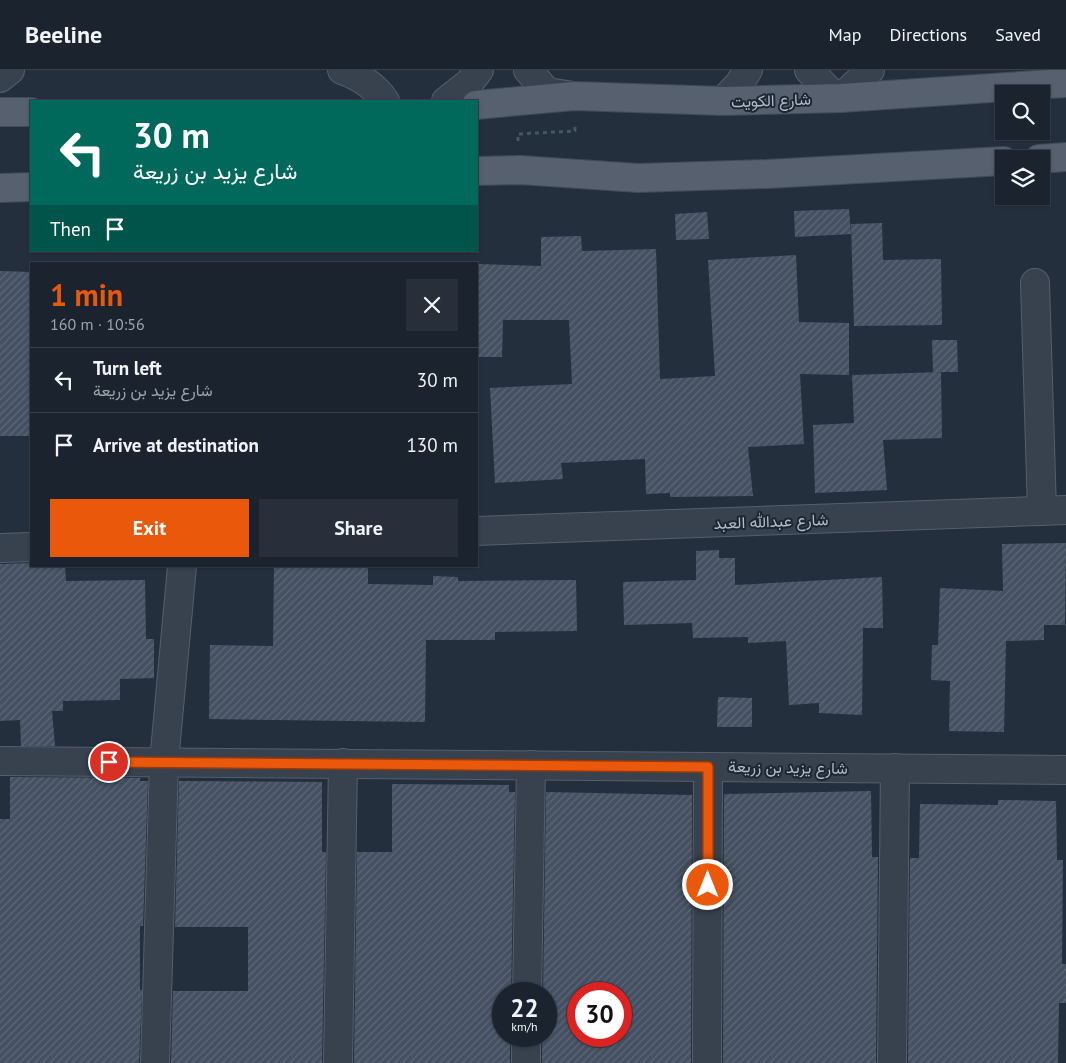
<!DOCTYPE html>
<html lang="en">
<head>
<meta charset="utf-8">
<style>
  :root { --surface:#1b232e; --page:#282f3a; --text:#f1f3f6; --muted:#a0a4aa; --line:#39404a; --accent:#ea580c }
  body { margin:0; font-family:"PT Sans",Vazirmatn,sans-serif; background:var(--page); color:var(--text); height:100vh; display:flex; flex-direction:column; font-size:19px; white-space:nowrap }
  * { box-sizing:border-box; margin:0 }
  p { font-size:16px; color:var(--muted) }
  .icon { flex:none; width:28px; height:28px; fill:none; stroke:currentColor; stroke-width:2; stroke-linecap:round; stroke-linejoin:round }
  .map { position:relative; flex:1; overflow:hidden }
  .sheet { position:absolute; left:30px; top:192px; width:448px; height:305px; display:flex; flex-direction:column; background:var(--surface); border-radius:0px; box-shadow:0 1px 4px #0004,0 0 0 1px var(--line) }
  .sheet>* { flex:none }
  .banner { position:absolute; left:30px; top:30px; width:448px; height:152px; border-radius:0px; box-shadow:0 1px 4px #0004,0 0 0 1px var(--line); background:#00695c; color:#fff; overflow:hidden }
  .tools { position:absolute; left:995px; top:15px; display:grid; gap:10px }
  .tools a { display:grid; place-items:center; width:55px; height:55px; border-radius:0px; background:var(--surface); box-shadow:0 1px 4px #0004,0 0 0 1px var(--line); font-size:25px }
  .speed { position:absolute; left:492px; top:912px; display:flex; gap:10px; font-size:25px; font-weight:700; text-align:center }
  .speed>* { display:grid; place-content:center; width:65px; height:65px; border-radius:50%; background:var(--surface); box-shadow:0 1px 4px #0004,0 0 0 1px var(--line); line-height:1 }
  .speed small { font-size:12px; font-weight:400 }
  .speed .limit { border:8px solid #d22; background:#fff; color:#111 }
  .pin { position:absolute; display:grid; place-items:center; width:42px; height:42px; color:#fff; margin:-21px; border:2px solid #fff; border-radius:50%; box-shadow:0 1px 5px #0007 }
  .me { position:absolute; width:55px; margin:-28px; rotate:0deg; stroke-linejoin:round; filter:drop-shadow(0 0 4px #0008) }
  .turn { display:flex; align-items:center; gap:18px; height:105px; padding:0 20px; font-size:22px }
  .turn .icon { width:65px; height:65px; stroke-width:2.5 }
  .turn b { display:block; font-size:35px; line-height:42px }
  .then { display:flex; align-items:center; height:48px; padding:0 20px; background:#0003; gap:10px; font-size:19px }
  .round { display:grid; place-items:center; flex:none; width:52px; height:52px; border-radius:0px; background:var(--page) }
  .overview { display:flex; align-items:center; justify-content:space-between; height:85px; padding:0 20px }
  h1 { font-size:30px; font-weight:700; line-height:38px; color:var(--accent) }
  .action { display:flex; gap:10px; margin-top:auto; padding:10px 20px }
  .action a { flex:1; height:58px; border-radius:0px; background:var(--accent); color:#fff; font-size:20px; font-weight:700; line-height:58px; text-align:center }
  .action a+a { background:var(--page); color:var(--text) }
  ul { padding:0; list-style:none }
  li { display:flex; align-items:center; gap:15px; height:65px; padding:0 20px; border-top:1px solid var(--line) }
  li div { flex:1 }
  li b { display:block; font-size:19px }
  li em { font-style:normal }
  header { display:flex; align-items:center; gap:30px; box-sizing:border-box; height:70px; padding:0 25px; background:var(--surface); border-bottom:1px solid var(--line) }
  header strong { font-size:24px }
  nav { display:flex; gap:28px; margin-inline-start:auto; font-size:18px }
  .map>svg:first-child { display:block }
</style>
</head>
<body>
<header>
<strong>Beeline</strong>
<nav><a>Map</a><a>Directions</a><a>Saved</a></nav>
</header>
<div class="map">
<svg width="1066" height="993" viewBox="0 0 1066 993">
  <defs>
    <pattern id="building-hatch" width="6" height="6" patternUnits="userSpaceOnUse" patternTransform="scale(1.25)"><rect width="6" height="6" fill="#455162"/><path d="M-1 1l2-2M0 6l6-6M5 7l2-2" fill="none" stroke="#5d6877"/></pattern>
  </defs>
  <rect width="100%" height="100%" fill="#242f3e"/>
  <!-- building -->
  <g fill="url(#building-hatch)" fill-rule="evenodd">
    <polygon points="849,139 851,164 795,167 794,141"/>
    <polygon points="707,142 709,169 676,170 675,144"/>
    <polygon points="882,153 883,190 941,189 942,255 854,256 851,154"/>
    <polygon points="581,166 582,181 656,179 660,309 715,306 708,190 796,185 799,252 849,253 849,305 800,304 804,374 748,377 753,426 670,427 670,423 646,424 645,389 561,393 563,409 495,413 490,318 572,314 569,250 503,250 502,287 476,287 476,194 541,196 541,167"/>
    <polygon points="0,201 31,202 31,366 0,366"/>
    <polygon points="932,270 957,270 958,302 933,302"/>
    <polygon points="941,302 942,368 883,370 887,420 815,423 813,355 854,353 852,305"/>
    <polygon points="1066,473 1065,555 1044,555 1044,570 1006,571 1004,662 949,661 950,611 931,610 932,575 938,575 940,518 1003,521 1002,474"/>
    <polygon points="719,480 719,488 735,488 735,515 882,507 883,558 863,558 862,645 819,643 819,633 789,635 786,571 748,573 748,567 693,568 692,553 624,555 623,512 696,510 696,481"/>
    <polygon points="31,493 31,496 65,496 66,511 145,510 146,569 154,569 154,608 120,609 120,630 63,631 63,641 52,641 55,676 21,676 20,650 0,651 0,494"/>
    <polygon points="274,496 368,496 368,514 433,515 433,506 458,507 458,511 576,510 577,561 495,562 495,570 426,570 425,652 209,649 210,575 273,576"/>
    <polygon points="718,627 752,628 752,657 717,657"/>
    <polygon points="10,707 140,708 140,711 148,711 143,856 140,856 140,920 142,920 139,993 0,993 0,749 10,749"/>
    <polygon points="179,711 322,712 322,782 326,782 322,993 171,993 173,921 248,921 248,857 175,857"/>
    <polygon points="392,714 509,715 509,722 515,722 511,924 504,924 504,966 510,966 510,993 354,993 357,782 392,782"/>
    <polygon points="871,721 872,787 878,787 876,993 723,993 724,725 725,724"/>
    <path d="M546,722L692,725L691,993H542V966H546V924H543ZM579,924H621V966H579Z"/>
    <polygon points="998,730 1056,731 1057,790 1063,790 1062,894 1066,894 1066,933 1059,933 1058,993 908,993 910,788 919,788 920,734 998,735"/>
  </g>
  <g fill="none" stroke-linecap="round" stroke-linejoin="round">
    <defs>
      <g id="minor">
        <path d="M342,0C359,6 375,16 385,31"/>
        <polyline points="528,0 547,22 574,26"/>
        <polyline points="809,0 836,28"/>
        <polyline points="0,8 10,0"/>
        <polyline points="841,28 870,0"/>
        <polyline points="446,31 469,13 479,0"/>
        <polyline points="723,31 739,14 748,0"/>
        <polyline points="1035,213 1042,441"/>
        <polyline points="476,461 1066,440"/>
        <polyline points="0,478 31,477"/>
        <polyline points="0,691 1066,700"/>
        <polyline points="527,924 531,695"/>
        <polyline points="155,993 164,692 182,496"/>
        <polyline points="338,993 343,693"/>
        <polyline points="526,993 526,966"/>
        <polyline points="707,993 708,697"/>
        <polyline points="892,993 895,698"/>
      </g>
      <g id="major">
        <polyline points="476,35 574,26 723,31 841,28 1066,13"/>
        <polyline points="0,42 31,42"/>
        <polyline points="1039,89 1066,87"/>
        <polyline points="476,101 520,100 638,108 767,104 1004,91"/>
        <polyline points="0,118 31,117"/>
      </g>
    </defs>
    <!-- minor casing -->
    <use href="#minor" stroke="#565f6c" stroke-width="30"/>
    <!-- major casing -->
    <use href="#major" stroke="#414a57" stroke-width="30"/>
    <!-- path -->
    <polyline stroke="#44595c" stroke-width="3" stroke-dasharray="4 4" stroke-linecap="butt" points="518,71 518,64 575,61 575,55"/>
    <!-- minor -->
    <use href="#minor" stroke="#38414e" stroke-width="28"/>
    <!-- major -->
    <use href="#major" stroke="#56606e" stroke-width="28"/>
  </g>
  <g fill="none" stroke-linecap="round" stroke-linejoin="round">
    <defs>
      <polyline id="route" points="109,692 708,697 708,815"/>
    </defs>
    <!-- route casing -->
    <use href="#route" stroke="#983908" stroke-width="12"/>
    <!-- route -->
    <use href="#route" stroke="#ea580c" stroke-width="9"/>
  </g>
  <g text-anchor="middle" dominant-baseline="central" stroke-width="4" stroke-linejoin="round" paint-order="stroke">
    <!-- street labels -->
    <g font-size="16" fill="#b4bcc9" stroke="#1d2633">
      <text transform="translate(771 30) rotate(-2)">شارع الكويت</text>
      <text transform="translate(771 451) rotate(-2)">شارع عبدالله العبد</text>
      <text transform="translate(788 697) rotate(1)">شارع يزيد بن زريعة</text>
    </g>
  </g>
</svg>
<div class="tools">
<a><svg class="icon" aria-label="search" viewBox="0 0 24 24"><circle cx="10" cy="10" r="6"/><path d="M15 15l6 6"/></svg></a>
<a><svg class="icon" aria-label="layers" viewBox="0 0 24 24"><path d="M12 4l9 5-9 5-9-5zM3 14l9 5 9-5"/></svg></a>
</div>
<div class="speed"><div>22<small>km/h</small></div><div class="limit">30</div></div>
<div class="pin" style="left:109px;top:692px;background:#d93025"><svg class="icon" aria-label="arrive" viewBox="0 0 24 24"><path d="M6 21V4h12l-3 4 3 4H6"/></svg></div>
<svg class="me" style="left:708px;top:815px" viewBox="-20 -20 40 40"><circle r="17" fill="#ea580c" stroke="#fff" stroke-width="3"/><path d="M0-11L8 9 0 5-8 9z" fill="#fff"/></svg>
<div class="banner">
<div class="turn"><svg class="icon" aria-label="left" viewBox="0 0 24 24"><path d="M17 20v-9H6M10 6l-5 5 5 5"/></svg><div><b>30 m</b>شارع يزيد بن زريعة</div></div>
<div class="then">Then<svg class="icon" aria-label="arrive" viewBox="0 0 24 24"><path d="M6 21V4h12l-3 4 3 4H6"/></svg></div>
</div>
<section class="sheet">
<div class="overview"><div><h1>1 min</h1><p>160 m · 10:56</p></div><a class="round"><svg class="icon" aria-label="close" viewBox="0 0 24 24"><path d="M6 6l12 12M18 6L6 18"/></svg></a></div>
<ul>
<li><svg class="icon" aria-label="left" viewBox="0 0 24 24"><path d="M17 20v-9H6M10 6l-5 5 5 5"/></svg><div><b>Turn left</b><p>شارع يزيد بن زريعة</p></div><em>30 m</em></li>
<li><svg class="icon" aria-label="arrive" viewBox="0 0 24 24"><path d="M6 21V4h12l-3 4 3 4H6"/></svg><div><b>Arrive at destination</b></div><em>130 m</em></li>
</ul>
<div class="action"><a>Exit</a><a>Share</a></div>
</section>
</div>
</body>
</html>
